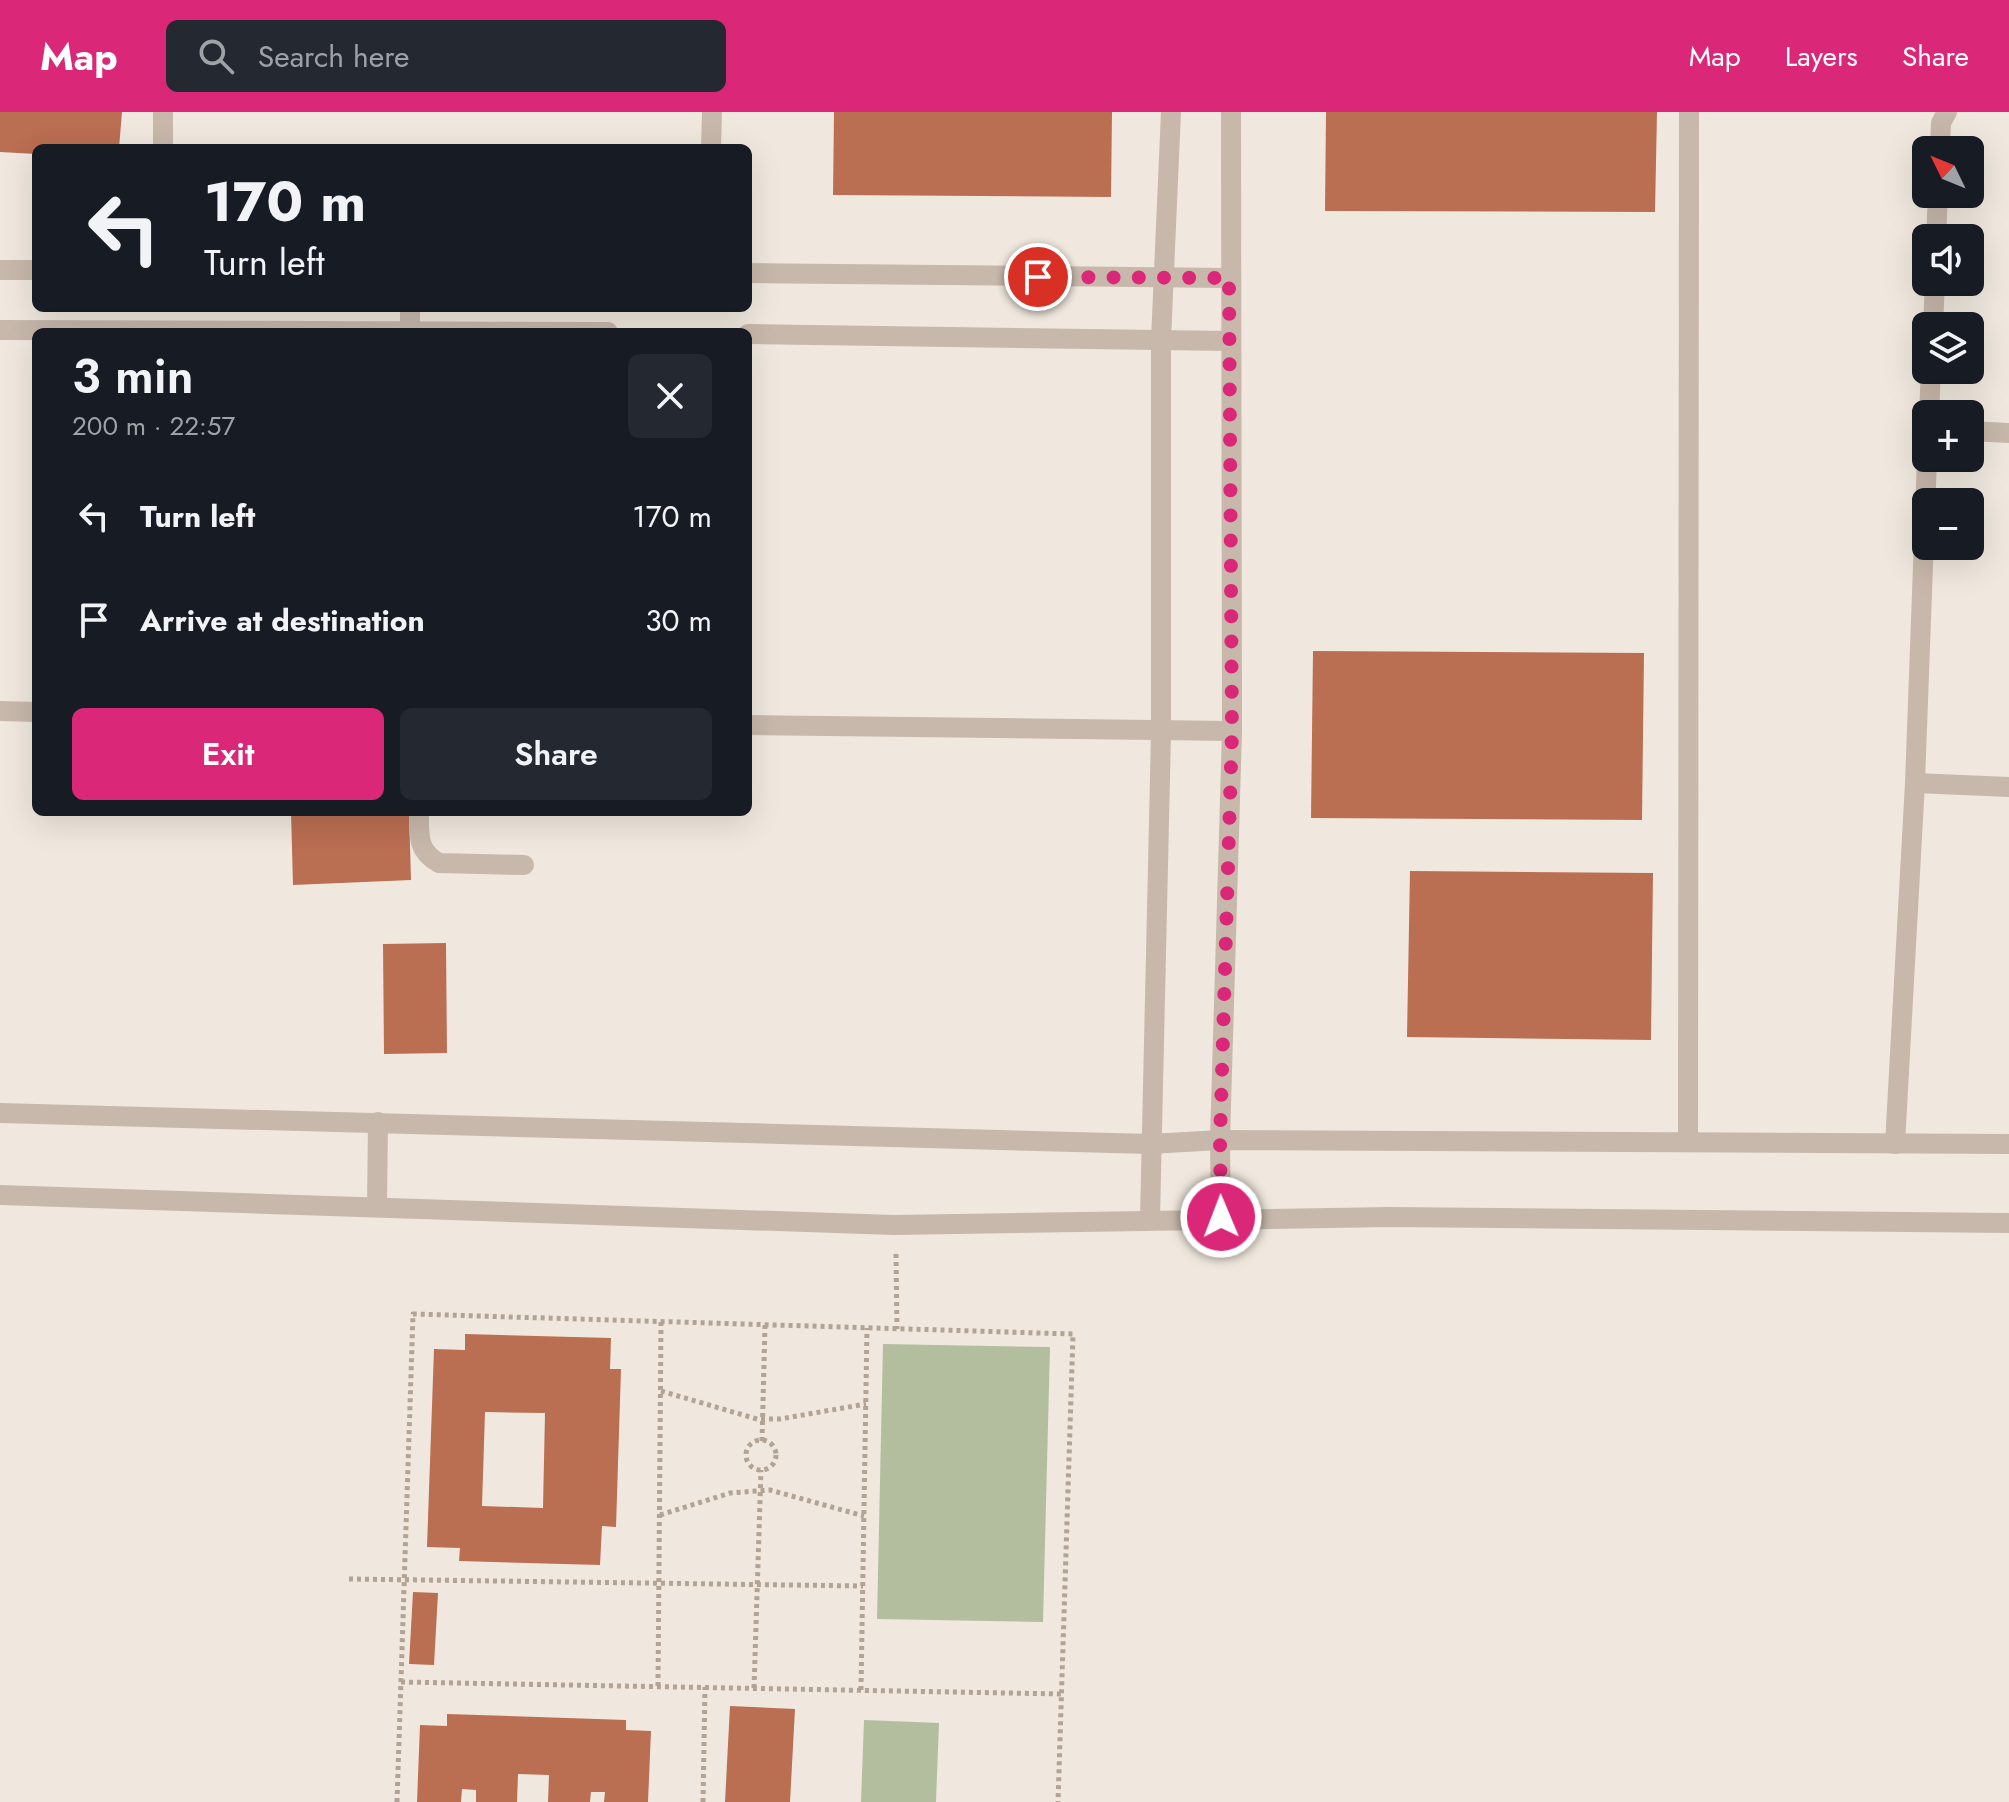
<!DOCTYPE html>
<html lang="en">
<head>
<meta charset="utf-8">
<style>
  :root { --surface:#171b24; --page:#242831; --text:#f1f3f6; --muted:#9ea1a6; --accent:#db2777 }
  body { margin:0; font-family:Jost,sans-serif; background:var(--page); color:var(--text); height:100vh; display:flex; flex-direction:column; font-size:30px; white-space:nowrap }
  * { box-sizing:border-box; margin:0 }
  p { font-size:26px; color:var(--muted) }
  .icon { flex:none; width:44px; height:44px; fill:none; stroke:currentColor; stroke-width:2; stroke-linecap:round; stroke-linejoin:round }
  .map { position:relative; flex:1; overflow:hidden }
  .drawer { position:absolute; left:32px; top:216px; width:720px; height:488px; display:flex; flex-direction:column; background:var(--surface); border-radius:12px; box-shadow:0 8px 32px #0002 }
  .drawer>* { flex:none }
  .top-card { position:absolute; left:32px; top:32px; width:720px; height:168px; border-radius:12px; box-shadow:0 8px 32px #0002; background:#171b24; color:var(--text); overflow:hidden }
  .needle { width:52px; rotate:313deg }
  .tools { position:absolute; left:1912px; top:24px; display:grid; gap:16px }
  .tools a { display:grid; place-items:center; width:72px; height:72px; border-radius:12px; background:var(--surface); box-shadow:0 8px 32px #0002; font-size:40px }
  .pin { position:absolute; display:grid; place-items:center; width:68px; height:68px; color:#fff; margin:-34px; border:4px solid #fff; border-radius:50%; box-shadow:0 2px 8px #0007 }
  .me { position:absolute; width:88px; margin:-44px; rotate:359deg; stroke-linejoin:round; filter:drop-shadow(0 0 6px #0008) }
  .turn { display:flex; align-items:center; gap:28px; height:168px; padding:0 40px; font-size:36px }
  .turn .icon { width:104px; height:104px; stroke-width:2.5 }
  .turn b { display:block; font-size:56px; line-height:68px }
  .round { display:grid; place-items:center; flex:none; width:84px; height:84px; border-radius:12px; background:var(--page) }
  .headline { display:flex; align-items:center; justify-content:space-between; height:136px; padding:0 40px }
  h1 { font-size:48px; font-weight:600; line-height:60px }
  .button { display:flex; gap:16px; margin-top:auto; padding:16px 40px }
  .button a { flex:1; height:92px; border-radius:12px; background:var(--accent); color:#fff; font-size:32px; font-weight:600; line-height:92px; text-align:center }
  .button a+a { background:var(--page); color:var(--text) }
  ul { padding:0; list-style:none }
  li { display:flex; align-items:center; gap:24px; height:104px; padding:0 40px }
  li div { flex:1 }
  li b { display:block; font-size:30px }
  li em { font-style:normal }
  header { display:flex; align-items:center; gap:48px; box-sizing:border-box; height:112px; padding:0 40px; background:var(--accent); color:#fff }
  header strong { font-size:38px }
  nav { display:flex; gap:44px; margin-inline-start:auto; font-size:28px }
  .search { width:560px; height:72px; background:var(--page); display:flex; align-items:center; gap:20px; box-sizing:border-box; padding:0 28px; border-radius:12px; color:var(--muted); font-size:30px }
  .map>svg:first-child { display:block }
</style>
</head>
<body>
<header>
<strong>Map</strong>
<div class="search"><svg class="icon" aria-label="search" viewBox="0 0 24 24"><circle cx="10" cy="10" r="6"/><path d="M15 15l6 6"/></svg>Search here</div>
<nav><a>Map</a><a>Layers</a><a>Share</a></nav>
</header>
<div class="map">
<svg width="2009" height="1690" viewBox="0 0 2009 1690">
  <rect width="100%" height="100%" fill="#f0e8de"/>
  <!-- green -->
  <g fill="#b3be9f">
    <polygon points="883,1232 1050,1235 1043,1510 877,1507"/>
    <polygon points="864,1608 939,1611 936,1690 861,1690"/>
  </g>
  <!-- building -->
  <g fill="#ba6e52" fill-rule="evenodd">
    <polygon points="0,0 122,0 119,36 36,36 36,42 0,40"/>
    <polygon points="834,0 1112,0 1111,85 833,83"/>
    <polygon points="1326,0 1657,0 1655,100 1325,99"/>
    <polygon points="1313,539 1644,541 1642,708 1311,706"/>
    <polygon points="291,700 409,700 411,768 293,773"/>
    <polygon points="1410,759 1653,761 1651,928 1407,925"/>
    <polygon points="446,831 447,941 384,942 383,832"/>
    <path d="M465,1222L611,1226L610,1257H621L616,1415L602,1414L600,1453L459,1449L460,1436L427,1435L434,1237L465,1238ZM485,1300L545,1301L543,1396L482,1394Z"/>
    <polygon points="413,1480 438,1481 434,1553 409,1552"/>
    <polygon points="730,1594 795,1597 790,1690 725,1690"/>
    <polygon points="447,1602 626,1608 626,1618 651,1619 648,1690 604,1690 605,1680 591,1680 590,1690 548,1690 549,1663 518,1662 517,1690 476,1690 476,1678 462,1677 461,1690 417,1690 420,1613 447,1614"/>
  </g>
  <g fill="none" stroke-linecap="round" stroke-linejoin="round">
    <!-- path -->
    <g stroke="#b3a395" stroke-width="5" stroke-dasharray="4 4" stroke-linecap="butt">
      <polyline points="896,1142 897,1217"/>
      <polyline points="661,1279 757,1307 780,1307 866,1292"/>
      <circle cx="761" cy="1343" r="15"/>
      <polyline points="762,1329 765,1213"/>
      <polyline points="660,1403 730,1381 770,1378 864,1404"/>
      <polyline points="349,1467 863,1474"/>
      <polyline points="401,1570 1062,1582"/>
      <polyline points="658,1574 661,1210"/>
      <polyline points="754,1576 761,1358"/>
      <polyline points="861,1578 867,1216"/>
      <polyline points="397,1690 413,1202 1073,1222 1058,1690"/>
      <polyline points="703,1690 705,1575"/>
    </g>
    <!-- minor -->
    <g stroke="#c7b8ab" stroke-width="20">
      <polyline points="163,36 163,0"/>
      <polyline points="711,36 712,0"/>
      <polyline points="1940,38 1941,11 1947,0"/>
      <polyline points="1936,126 1938,82"/>
      <polyline points="0,158 36,158"/>
      <polyline points="748,161 1229,166"/>
      <polyline points="410,196 410,217"/>
      <polyline points="1933,214 1935,170"/>
      <polyline points="0,218 608,220"/>
      <polyline points="748,222 1229,229"/>
      <polyline points="1929,302 1931,258"/>
      <polyline points="1970,319 2009,321"/>
      <polyline points="0,599 36,600"/>
      <polyline points="748,613 1232,619"/>
      <polyline points="1915,671 2009,675"/>
      <path d="M419,700C419,723 417,739 439,751L524,753"/>
      <polyline points="0,1001 1150,1032 1220,1028 2009,1032"/>
      <polyline points="1688,1029 1689,0"/>
      <polyline points="1895,1032 1915,671 1927,346"/>
      <polyline points="0,1083 894,1113 1389,1105 2009,1111"/>
      <polyline points="377,1094 378,1010"/>
      <polyline points="1221,1105 1220,1028 1232,619 1231,0"/>
      <polyline points="1150,1107 1161,621 1161,228 1171,0"/>
    </g>
  </g>
  <g fill="none" stroke-linecap="round" stroke-linejoin="round">
    <!-- route -->
    <polyline stroke="#db2777" stroke-width="14" stroke-dasharray="0 25.2" points="1038,165 1229,166 1232,619 1220,1028 1221,1105"/>
  </g>
</svg>
<div class="tools">
<a><svg class="needle" viewBox="-14 -14 28 28"><path d="M0-13l5 13h-10z" fill="#e53935"/><path d="M0 13l5-13h-10z" fill="#9ea1a6"/></svg></a>
<a><svg class="icon" aria-label="sound" viewBox="0 0 24 24"><path d="M4 9h4l5-4v14l-5-4H4zM17 9q2 3 0 6"/></svg></a>
<a><svg class="icon" aria-label="layers" viewBox="0 0 24 24"><path d="M12 4l9 5-9 5-9-5zM3 14l9 5 9-5"/></svg></a>
<a>+</a>
<a>−</a>
</div>
<div class="pin" style="left:1038px;top:165px;background:#d93025"><svg class="icon" aria-label="arrive" viewBox="0 0 24 24"><path d="M6 21V4h12l-3 4 3 4H6"/></svg></div>
<svg class="me" style="left:1221px;top:1105px" viewBox="-20 -20 40 40"><circle r="17" fill="#db2777" stroke="#fff" stroke-width="3"/><path d="M0-11L8 9 0 5-8 9z" fill="#fff"/></svg>
<div class="top-card">
<div class="turn"><svg class="icon" aria-label="left" viewBox="0 0 24 24"><path d="M17 20v-9H6M10 6l-5 5 5 5"/></svg><div><b>170 m</b>Turn left</div></div>
</div>
<section class="drawer">
<div class="headline"><div><h1>3 min</h1><p>200 m · 22:57</p></div><a class="round"><svg class="icon" aria-label="close" viewBox="0 0 24 24"><path d="M6 6l12 12M18 6L6 18"/></svg></a></div>
<ul>
<li><svg class="icon" aria-label="left" viewBox="0 0 24 24"><path d="M17 20v-9H6M10 6l-5 5 5 5"/></svg><div><b>Turn left</b></div><em>170 m</em></li>
<li><svg class="icon" aria-label="arrive" viewBox="0 0 24 24"><path d="M6 21V4h12l-3 4 3 4H6"/></svg><div><b>Arrive at destination</b></div><em>30 m</em></li>
</ul>
<div class="button"><a>Exit</a><a>Share</a></div>
</section>
</div>
</body>
</html>
